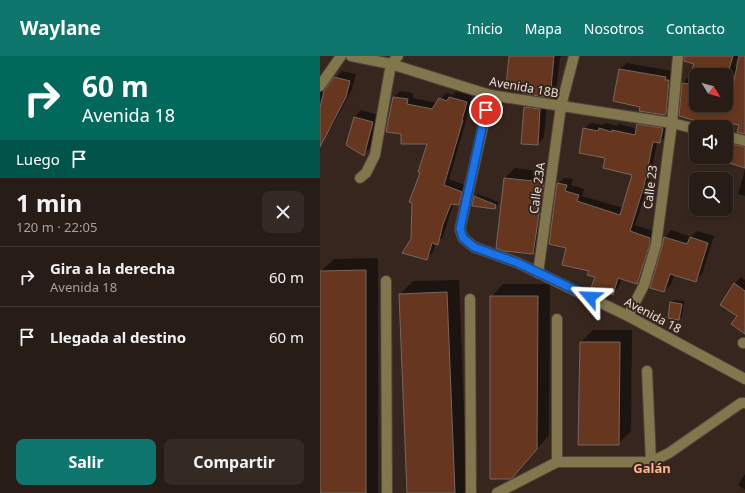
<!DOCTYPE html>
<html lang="es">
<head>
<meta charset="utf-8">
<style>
  :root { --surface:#281c16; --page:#342923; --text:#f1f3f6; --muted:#a5a1a1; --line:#443a35; --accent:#0f766e }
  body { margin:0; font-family:"Noto Sans",sans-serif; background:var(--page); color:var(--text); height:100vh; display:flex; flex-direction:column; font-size:15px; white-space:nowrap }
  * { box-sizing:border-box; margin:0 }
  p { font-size:13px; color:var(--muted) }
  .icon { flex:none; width:22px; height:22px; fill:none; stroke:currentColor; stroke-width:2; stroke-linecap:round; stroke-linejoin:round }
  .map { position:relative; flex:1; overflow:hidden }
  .panel { display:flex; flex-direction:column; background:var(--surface); width:320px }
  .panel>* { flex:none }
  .top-card { background:#00695c; color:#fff; overflow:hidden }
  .needle { width:26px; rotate:127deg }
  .fabs { position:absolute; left:369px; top:12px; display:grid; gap:8px }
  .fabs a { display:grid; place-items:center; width:44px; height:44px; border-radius:8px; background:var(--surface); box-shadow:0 2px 6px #0003,0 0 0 1px var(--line); font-size:20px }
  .pin { position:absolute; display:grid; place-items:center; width:34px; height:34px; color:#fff; margin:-17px; border:2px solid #fff; border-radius:50%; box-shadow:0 1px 4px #0007 }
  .me { position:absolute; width:44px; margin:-22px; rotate:296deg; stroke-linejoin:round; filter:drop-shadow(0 0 3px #0008) }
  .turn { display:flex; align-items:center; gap:14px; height:84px; padding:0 16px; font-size:18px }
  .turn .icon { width:52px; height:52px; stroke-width:2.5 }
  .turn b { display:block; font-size:28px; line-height:34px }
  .then { display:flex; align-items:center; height:38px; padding:0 16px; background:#0003; gap:8px; font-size:15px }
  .round { display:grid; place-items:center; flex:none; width:42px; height:42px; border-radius:8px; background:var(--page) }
  .head { display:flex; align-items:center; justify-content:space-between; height:68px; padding:0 16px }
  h1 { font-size:24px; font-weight:700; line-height:30px }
  .primary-button { display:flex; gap:8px; margin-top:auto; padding:8px 16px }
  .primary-button a { flex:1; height:46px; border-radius:8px; background:var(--accent); color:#fff; font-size:16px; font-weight:700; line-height:46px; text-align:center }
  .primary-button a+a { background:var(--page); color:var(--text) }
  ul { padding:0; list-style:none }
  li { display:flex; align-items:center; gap:12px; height:60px; padding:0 16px; border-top:1px solid var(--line) }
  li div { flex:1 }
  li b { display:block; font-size:15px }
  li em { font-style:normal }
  header { display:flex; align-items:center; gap:24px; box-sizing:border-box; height:56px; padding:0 20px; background:var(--accent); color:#fff }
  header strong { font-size:19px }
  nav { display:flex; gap:22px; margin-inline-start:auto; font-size:14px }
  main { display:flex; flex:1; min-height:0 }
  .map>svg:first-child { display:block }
</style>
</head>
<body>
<header>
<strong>Waylane</strong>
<nav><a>Inicio</a><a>Mapa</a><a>Nosotros</a><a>Contacto</a></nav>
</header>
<main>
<section class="panel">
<div class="top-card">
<div class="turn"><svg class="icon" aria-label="right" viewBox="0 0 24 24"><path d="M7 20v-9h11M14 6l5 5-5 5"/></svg><div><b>60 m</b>Avenida 18</div></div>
<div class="then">Luego<svg class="icon" aria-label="arrive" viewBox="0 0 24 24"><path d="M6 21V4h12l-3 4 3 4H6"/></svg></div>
</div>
<div class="head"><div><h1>1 min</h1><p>120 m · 22:05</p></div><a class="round"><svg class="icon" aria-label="close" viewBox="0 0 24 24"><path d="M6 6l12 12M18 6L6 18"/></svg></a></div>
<ul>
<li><svg class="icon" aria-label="right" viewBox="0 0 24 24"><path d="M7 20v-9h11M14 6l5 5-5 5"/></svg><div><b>Gira a la derecha</b><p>Avenida 18</p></div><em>60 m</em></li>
<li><svg class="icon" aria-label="arrive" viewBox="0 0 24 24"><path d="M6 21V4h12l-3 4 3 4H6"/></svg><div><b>Llegada al destino</b></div><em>60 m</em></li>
</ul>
<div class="primary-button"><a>Salir</a><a>Compartir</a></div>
</section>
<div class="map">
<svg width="425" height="437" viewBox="0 0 425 437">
  <rect width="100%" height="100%" fill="#36261e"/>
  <!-- shadow -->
  <g fill="#0007" fill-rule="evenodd">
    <polygon points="205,0 242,0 240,2 236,34 230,41"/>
    <path d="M377,0H418L415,10L425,12V78L420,69L394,63L391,65L360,60L363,27L371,19ZM376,19H406V49H376Z"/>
    <polygon points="307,7 352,15 351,17 355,18 351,52 345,58 321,50 300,13"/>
    <polygon points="22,15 36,18 32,33 12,71 6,78 0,75 0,26 3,29 8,31"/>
    <polygon points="80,35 93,37 93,42 117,47 126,37 133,39 136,35 152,40 147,58 148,58 129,123 147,130 144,142 138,148 134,147 129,161 123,181 117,187 115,187 113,196 107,202 92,183 102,117 109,87 82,77 74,41"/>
    <polygon points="211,45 227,47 224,81 218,88 205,51"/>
    <polygon points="41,54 59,59 50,92 43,98 27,89 35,61"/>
    <polygon points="324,63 348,66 346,80 340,86 337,86 330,123 315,169 336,176 323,221 317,227 302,222 298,232 292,238 248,191 238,128 244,122 253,123 251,129 264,133 262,140 303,152 313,119 286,101 264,73 270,67 283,69 286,67 297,70 299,68 317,73 318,69"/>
    <polygon points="421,81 425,82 425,111 413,89"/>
    <polygon points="195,112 233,117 223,187 213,197 185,122"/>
    <polygon points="425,113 425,140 418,138"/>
    <polygon points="158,138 178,146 178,149 174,152 155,141"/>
    <polygon points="351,174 371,181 377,175 394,180 382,218 375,225 354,218 351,229 344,235 343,191 345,181"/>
    <polygon points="58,202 58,437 1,437 1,215 14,203"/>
    <polygon points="421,221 425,224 425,276 418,259 414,228"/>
    <polygon points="139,224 147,433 143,437 88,437 80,238 93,225"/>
    <polygon points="183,228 230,228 229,379 193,421 171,241"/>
    <polygon points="354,244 364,245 362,260 359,263 351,247"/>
    <polygon points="273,274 312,274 311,375 298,388 261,286"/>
    <polygon points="425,418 425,434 418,429"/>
  </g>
  <!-- building -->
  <g fill="#66371e" stroke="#79665d">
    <polygon points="189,0 234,0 230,42 202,37 203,31 186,30"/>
    <polygon points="364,0 413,0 408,17 389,12 387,18 372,14 374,8 364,5"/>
    <polygon points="419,0 425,0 425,78 417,76 419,69 392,64 392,66 373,64 359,60 362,27 376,29 376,49 409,49"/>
    <polygon points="299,13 346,21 345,24 349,24 346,58 345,59 319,55 320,51 293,45"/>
    <polygon points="14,21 30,25 26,41 0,91 0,51 4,35"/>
    <polygon points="73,41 88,43 87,48 112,53 119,42 127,45 129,41 147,46 142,64 143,64 124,129 142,136 139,149 131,148 123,168 118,189 112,187 107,204 82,197 91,183 92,147 89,146 100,117 98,116 107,88 81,88 81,78 66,76"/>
    <polygon points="204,51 220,53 218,89 201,88"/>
    <polygon points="34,61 53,66 44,100 26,89"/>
    <polygon points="317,68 343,72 340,87 333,86 324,130 310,175 330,182 330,188 317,228 298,222 293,239 271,232 275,221 267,219 269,215 242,209 246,192 229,188 237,127 247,129 245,135 259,139 257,145 300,159 312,119 283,112 285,102 259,97 263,72 278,75 279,72 292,76 292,74 315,79"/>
    <polygon points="412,88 425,91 425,112 406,106"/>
    <polygon points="184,122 224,126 213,198 184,195 176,192"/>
    <polygon points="154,140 176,149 175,153 152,150"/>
    <polygon points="344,181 367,188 370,181 388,187 376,226 350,218 344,236 330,232 342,191"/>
    <polygon points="46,214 46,437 0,437 0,215"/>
    <polygon points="414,227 425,235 425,278 411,268 417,260 400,249"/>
    <polygon points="127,236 135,437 87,437 79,238"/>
    <polygon points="170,240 218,240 217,393 193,421 190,423 170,423"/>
    <polygon points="350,246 362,248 359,264 348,262"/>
    <polygon points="260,286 300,286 299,389 258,389"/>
  </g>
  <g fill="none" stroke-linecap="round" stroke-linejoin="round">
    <defs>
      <g id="minor">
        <polyline points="31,0 71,8 170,39 352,67 376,73"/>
        <polyline points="0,30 21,0"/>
        <polyline points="170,39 140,173 143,182 154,191 198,207 308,260 425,323"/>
        <polyline points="406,80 425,85"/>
        <polyline points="40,122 46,117 55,99 71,8 78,0"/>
        <polyline points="218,217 241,50 254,0"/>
        <polyline points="66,225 67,437"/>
        <polyline points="150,243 151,437"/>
        <polyline points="308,260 324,229 336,189 352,67 358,0"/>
        <polyline points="423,287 425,287"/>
        <polyline points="327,315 331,406"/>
        <polyline points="237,406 237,263"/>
        <polyline points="177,437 237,406 331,406 349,397 421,347 425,347"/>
      </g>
    </defs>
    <!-- minor casing -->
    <use href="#minor" stroke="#52433c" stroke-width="12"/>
    <!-- minor -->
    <use href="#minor" stroke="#81764c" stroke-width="10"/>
  </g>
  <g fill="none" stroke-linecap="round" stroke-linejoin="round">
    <defs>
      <polyline id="route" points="166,54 140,173 143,182 154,191 198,207 270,241"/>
    </defs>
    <!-- route casing -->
    <use href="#route" stroke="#114b97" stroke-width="10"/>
    <!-- route -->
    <use href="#route" stroke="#1a73e8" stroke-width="7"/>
  </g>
  <g text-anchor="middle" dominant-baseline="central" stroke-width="4" stroke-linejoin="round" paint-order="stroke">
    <!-- street labels -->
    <g font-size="12" fill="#e8ddd8" stroke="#36261e">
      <text transform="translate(204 31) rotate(10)">Avenida 18B</text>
      <text transform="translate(330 131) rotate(-83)">Calle 23</text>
      <text transform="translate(217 132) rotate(-82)">Calle 23A</text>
      <text transform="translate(333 259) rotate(28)">Avenida 18</text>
    </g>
    <!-- neighbourhood labels -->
    <g font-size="13" font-weight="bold" fill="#feb48f" stroke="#36261e">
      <text x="332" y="412">Galán</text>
    </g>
  </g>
</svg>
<div class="fabs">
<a><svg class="needle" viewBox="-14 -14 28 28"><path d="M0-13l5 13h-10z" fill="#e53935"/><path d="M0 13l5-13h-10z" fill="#a5a1a1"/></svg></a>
<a><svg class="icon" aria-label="sound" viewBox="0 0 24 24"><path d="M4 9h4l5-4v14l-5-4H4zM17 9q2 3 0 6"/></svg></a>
<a><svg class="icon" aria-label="search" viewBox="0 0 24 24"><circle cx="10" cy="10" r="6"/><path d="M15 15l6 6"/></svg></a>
</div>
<div class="pin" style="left:166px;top:54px;background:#d93025"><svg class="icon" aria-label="arrive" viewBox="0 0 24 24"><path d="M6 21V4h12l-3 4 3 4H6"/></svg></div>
<svg class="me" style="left:270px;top:241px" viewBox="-20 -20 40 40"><path d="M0-17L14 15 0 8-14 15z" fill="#1a73e8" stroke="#fff" stroke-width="4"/></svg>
</div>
</main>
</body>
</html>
